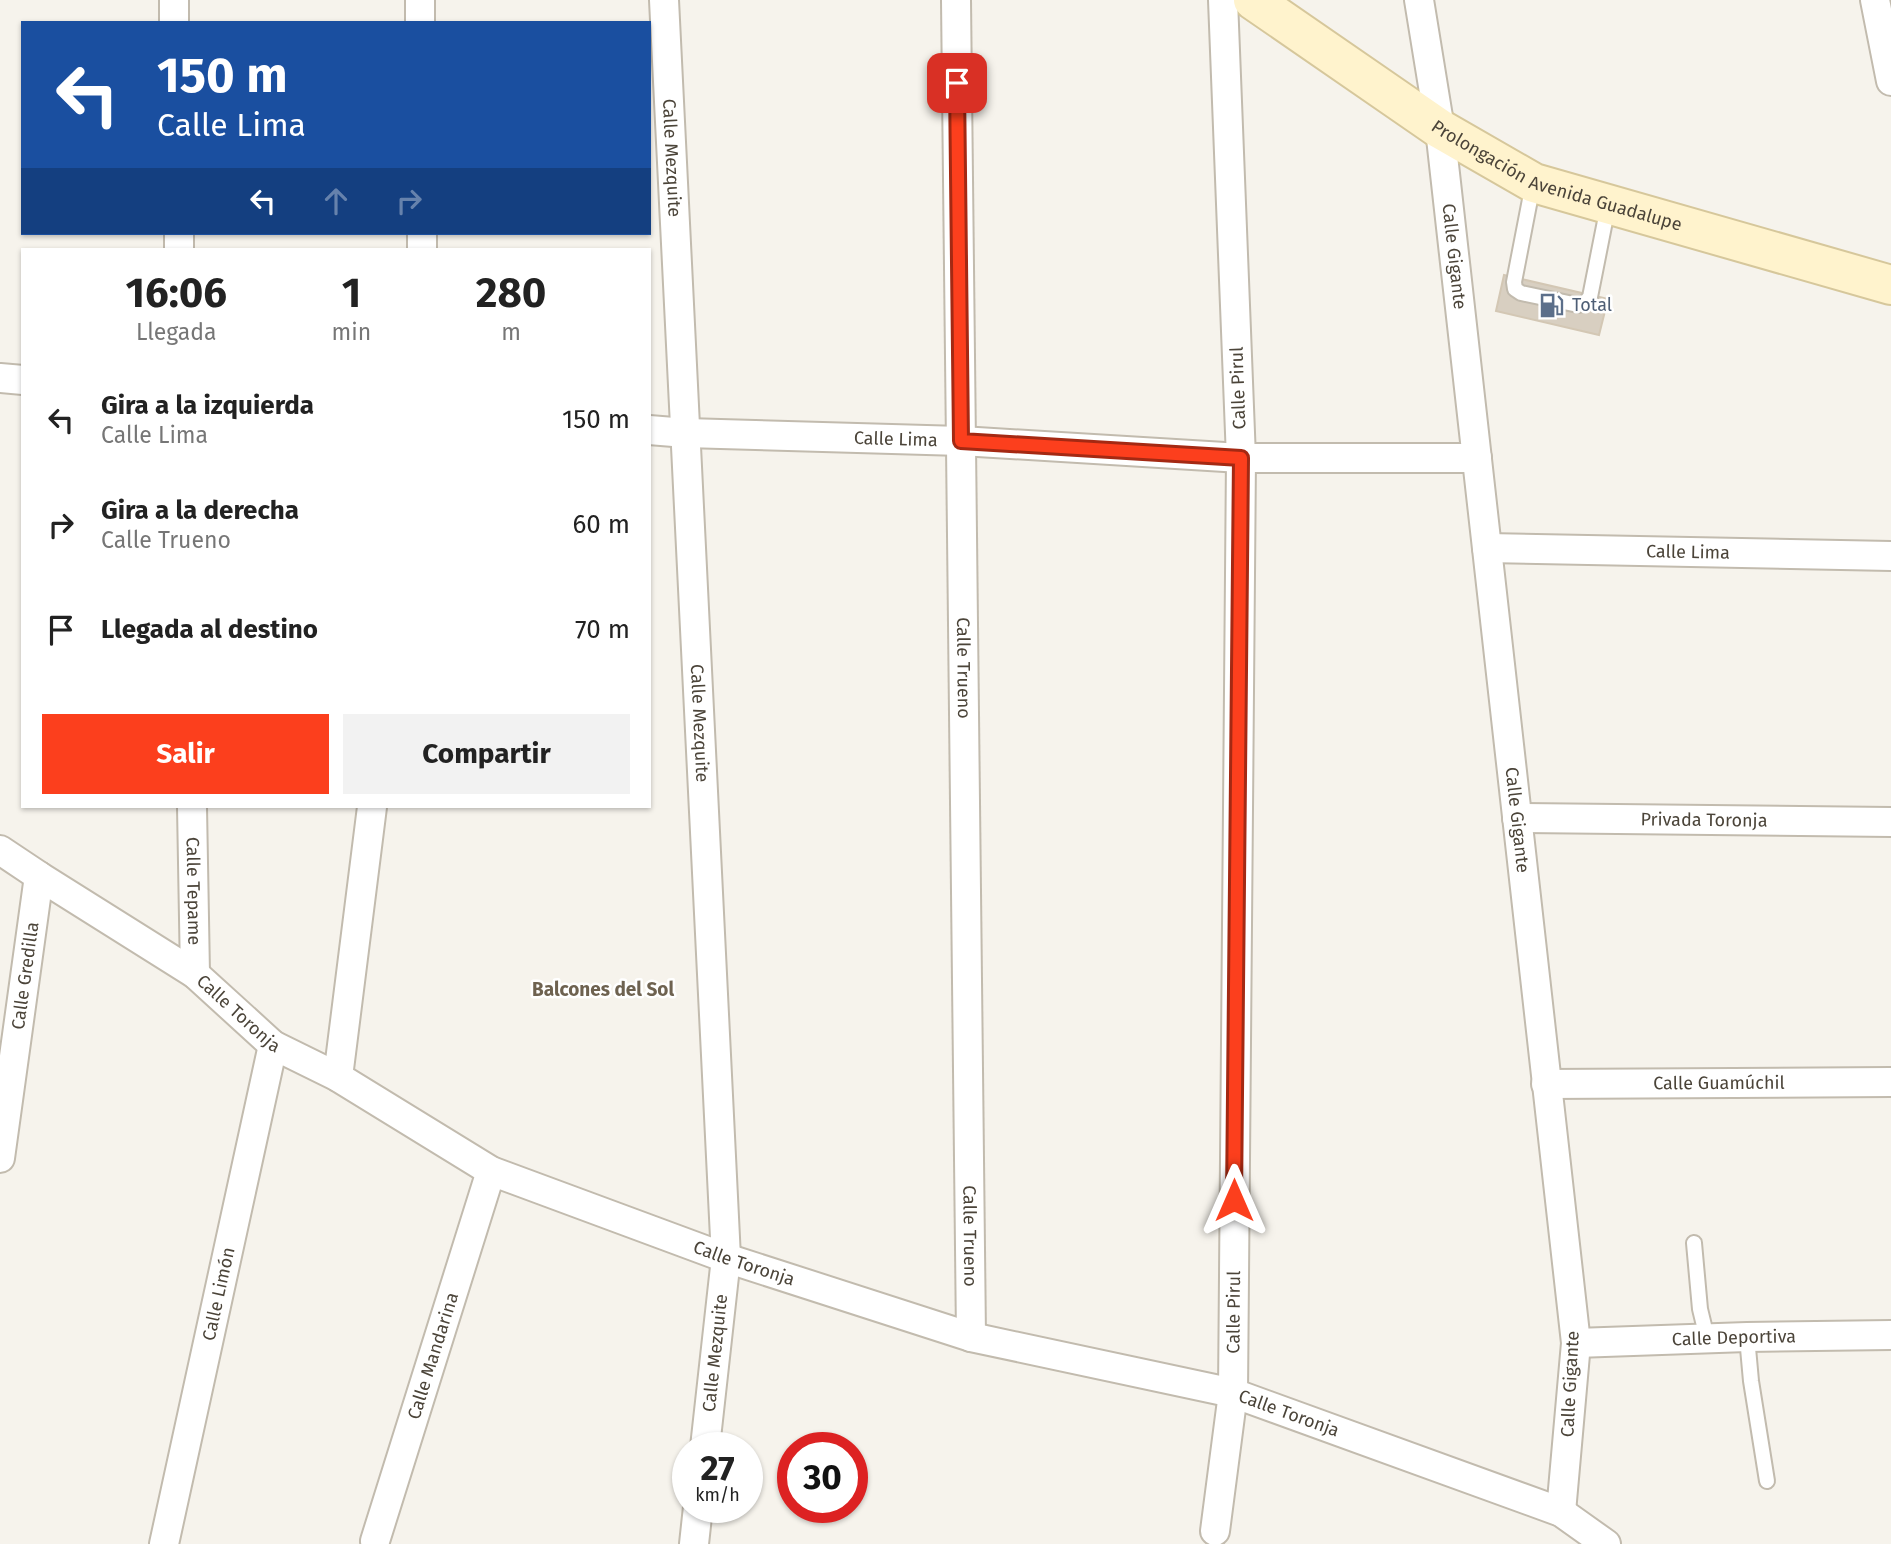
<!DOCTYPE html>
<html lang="es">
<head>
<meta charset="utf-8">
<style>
  :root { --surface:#fff; --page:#f2f2f2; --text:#222; --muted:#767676; --accent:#fc3f1d }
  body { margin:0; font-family:"Fira Sans",sans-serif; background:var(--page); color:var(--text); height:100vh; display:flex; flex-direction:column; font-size:26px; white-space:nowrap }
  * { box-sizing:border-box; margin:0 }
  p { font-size:23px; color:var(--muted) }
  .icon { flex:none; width:38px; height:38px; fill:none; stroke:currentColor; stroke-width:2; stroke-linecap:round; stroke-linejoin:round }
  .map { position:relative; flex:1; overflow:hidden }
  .details { position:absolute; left:21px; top:248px; width:630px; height:560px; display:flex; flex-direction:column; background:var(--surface); border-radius:0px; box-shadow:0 2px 5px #0004 }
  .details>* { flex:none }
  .hud { position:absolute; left:21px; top:21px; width:630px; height:214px; border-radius:0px; box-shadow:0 2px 5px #0004; background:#1a4fa0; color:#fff; overflow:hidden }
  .speed { position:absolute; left:672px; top:1432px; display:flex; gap:14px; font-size:35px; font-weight:700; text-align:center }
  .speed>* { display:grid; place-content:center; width:91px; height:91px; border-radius:50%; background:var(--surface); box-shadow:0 2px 5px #0004; line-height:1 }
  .speed small { font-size:18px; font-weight:400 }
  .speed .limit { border:10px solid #d22; background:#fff; color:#111 }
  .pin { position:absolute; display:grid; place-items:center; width:60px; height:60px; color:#fff; margin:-30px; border-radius:14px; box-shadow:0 4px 10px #0006 }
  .me { position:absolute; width:77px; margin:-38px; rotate:0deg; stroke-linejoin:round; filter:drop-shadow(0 0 5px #0008) }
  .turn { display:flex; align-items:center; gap:24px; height:147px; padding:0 21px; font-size:32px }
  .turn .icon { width:91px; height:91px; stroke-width:2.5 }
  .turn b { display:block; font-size:49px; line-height:60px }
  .lanes { display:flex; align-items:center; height:66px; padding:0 21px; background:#0003; justify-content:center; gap:35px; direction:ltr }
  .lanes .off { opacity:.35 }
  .eta { display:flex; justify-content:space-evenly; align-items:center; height:119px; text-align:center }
  .eta b { font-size:42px; font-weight:700; line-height:49px }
  .primary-button { display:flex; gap:14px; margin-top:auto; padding:14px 21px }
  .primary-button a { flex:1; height:80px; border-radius:0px; background:var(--accent); color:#fff; font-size:28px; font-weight:700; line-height:80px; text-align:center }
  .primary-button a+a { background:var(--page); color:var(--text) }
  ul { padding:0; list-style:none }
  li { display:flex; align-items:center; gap:21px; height:105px; padding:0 21px }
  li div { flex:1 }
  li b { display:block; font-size:26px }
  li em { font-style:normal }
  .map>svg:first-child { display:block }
</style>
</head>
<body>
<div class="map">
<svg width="1891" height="1544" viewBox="0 0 1891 1544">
  <rect width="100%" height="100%" fill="#f6f3ec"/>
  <!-- building -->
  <polygon fill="#d8cfc1" stroke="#d3c7b4" stroke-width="2" points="1504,275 1608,299 1599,335 1496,311"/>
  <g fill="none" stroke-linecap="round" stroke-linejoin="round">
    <defs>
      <g id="service">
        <polyline points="1533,184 1514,282 1515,289 1521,293 1578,305 1585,303 1590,297 1608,206"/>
        <polyline points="1694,1243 1700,1309 1707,1338"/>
        <polyline points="1747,1337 1751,1381 1767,1481"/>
      </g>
      <g id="minor">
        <polyline points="174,0 174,23"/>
        <polyline points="420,0 420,23"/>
        <path id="s1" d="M664,0L726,1258L705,1447"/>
        <path id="s2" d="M956,0L971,1337"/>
        <path id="s3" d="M1419,0L1440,129L1576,1343L1561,1512"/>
        <polyline points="1875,0 1891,81"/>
        <polyline points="179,233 179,250"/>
        <polyline points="422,233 422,250"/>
        <polyline points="0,378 23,380"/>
        <path id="s4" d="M649,430L686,433L961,441L1241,458H1477"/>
        <path id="s5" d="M1487,548L1891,556"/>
        <path id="s6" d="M192,807L195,974"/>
        <path id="s7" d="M1517,818L1891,822"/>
        <path id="s8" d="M0,850L39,876L195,974L273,1045L338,1077L491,1171L726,1258L971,1337L1233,1393L1561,1512L1606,1544"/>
        <polyline points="338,1077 372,807"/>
        <path id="s9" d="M1546,1084L1891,1082"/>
        <path id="s10" d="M0,1158L39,876"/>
        <path id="s11" d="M1576,1343L1747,1337L1891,1335"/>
        <path id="s12" d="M1215,1531L1233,1393L1241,458L1223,0"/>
        <path id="s13" d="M375,1541L491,1171"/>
        <path id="s14" d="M164,1544L273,1045"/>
        <polyline points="694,1544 698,1507"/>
      </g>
      <g id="secondary">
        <path id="s15" d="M1253,0L1440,129L1534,183L1891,285"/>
      </g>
    </defs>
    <!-- service casing -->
    <use href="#service" stroke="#c2bbae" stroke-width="18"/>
    <!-- minor casing -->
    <use href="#minor" stroke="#c2bbae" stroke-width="32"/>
    <!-- secondary casing -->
    <use href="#secondary" stroke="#d6c79b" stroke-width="42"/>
    <!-- service -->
    <use href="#service" stroke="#fff" stroke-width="14"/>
    <!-- minor -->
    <use href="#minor" stroke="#fff" stroke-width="28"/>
    <!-- secondary -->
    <use href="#secondary" stroke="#fff3cd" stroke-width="38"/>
  </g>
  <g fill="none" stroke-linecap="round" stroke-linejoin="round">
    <defs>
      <polyline id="route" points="957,83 961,441 1241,458 1234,1200"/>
    </defs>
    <!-- route casing -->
    <use href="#route" stroke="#a42913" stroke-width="18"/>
    <!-- route -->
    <use href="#route" stroke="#fc3f1d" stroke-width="12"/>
  </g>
  <!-- icons -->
  <defs>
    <symbol id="fuel-bare" viewBox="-9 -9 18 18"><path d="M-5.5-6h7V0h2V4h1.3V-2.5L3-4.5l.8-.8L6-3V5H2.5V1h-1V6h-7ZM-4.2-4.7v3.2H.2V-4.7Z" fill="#5c6f8a" stroke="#fff" stroke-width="2.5" paint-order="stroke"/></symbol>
  </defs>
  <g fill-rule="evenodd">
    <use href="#fuel-bare" x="1534" y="288" width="35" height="35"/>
  </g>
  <g text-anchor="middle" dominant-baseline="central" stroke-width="5" stroke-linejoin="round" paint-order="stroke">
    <!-- street labels -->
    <g font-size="18" fill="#4b4439" stroke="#fff">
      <text stroke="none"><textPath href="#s1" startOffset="158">Calle Mezquite</textPath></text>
      <text stroke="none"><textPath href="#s15" startOffset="354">Prolongación Avenida Guadalupe</textPath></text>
      <text stroke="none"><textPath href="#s3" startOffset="259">Calle Gigante</textPath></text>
      <text transform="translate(1238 388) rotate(-92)">Calle Pirul</text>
      <text stroke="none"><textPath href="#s4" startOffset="247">Calle Lima</textPath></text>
      <text stroke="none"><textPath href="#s5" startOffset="201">Calle Lima</textPath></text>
      <text stroke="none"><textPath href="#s2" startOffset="668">Calle Trueno</textPath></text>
      <text stroke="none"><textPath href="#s1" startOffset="724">Calle Mezquite</textPath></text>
      <text stroke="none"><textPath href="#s7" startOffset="187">Privada Toronja</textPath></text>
      <text stroke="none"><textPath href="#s3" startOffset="826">Calle Gigante</textPath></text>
      <text stroke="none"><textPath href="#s6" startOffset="84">Calle Tepame</textPath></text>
      <text stroke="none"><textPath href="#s10" startOffset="184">Calle Gredilla</textPath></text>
      <text stroke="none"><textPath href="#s8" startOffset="290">Calle Toronja</textPath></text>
      <text stroke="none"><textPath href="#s9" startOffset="173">Calle Guamúchil</textPath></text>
      <text stroke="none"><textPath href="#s2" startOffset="1236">Calle Trueno</textPath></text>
      <text stroke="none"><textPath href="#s8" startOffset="858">Calle Toronja</textPath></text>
      <text stroke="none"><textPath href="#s14" startOffset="256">Calle Limón</textPath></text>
      <text stroke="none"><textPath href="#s12" startOffset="220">Calle Pirul</textPath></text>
      <text stroke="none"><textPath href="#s11" startOffset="158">Calle Deportiva</textPath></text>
      <text transform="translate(715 1353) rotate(-84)">Calle Mezquite</text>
      <text stroke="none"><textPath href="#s13" startOffset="194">Calle Mandarina</textPath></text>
      <text transform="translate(1570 1384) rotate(-87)">Calle Gigante</text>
      <text stroke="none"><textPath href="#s8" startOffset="1424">Calle Toronja</textPath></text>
    </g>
    <!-- service labels -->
    <g font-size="18" fill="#4e5e75" stroke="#fff" text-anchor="start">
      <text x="1572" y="305">Total</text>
    </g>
    <!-- neighbourhood labels -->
    <g font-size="19" font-weight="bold" fill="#6e6250" stroke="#fff">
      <text x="603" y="989">Balcones del Sol</text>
    </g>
  </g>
</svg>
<div class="speed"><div>27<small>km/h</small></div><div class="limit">30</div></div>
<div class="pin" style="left:957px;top:83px;background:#d93025"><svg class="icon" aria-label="arrive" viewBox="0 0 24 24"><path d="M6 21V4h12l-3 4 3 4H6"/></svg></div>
<svg class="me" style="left:1234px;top:1200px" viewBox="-20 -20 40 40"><path d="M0-17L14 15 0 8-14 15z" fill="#fc3f1d" stroke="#fff" stroke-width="4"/></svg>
<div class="hud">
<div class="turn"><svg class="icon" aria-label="left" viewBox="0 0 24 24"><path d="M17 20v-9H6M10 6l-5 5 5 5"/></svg><div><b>150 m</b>Calle Lima</div></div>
<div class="lanes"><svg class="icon" aria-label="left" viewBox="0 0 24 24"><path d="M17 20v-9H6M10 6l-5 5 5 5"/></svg><svg class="icon off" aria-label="ahead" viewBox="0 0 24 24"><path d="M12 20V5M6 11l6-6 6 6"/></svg><svg class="icon off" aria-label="right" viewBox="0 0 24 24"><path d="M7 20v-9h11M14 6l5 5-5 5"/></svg></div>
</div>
<section class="details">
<div class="eta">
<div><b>16:06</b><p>Llegada</p></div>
<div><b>1</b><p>min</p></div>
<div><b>280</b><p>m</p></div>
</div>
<ul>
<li><svg class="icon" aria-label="left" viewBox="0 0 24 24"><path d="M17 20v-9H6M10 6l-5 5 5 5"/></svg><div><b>Gira a la izquierda</b><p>Calle Lima</p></div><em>150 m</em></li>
<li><svg class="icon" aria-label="right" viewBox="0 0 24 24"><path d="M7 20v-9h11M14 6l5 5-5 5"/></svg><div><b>Gira a la derecha</b><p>Calle Trueno</p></div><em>60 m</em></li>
<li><svg class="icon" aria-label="arrive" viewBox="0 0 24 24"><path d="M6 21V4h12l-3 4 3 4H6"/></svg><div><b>Llegada al destino</b></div><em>70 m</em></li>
</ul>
<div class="primary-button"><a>Salir</a><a>Compartir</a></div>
</section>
</div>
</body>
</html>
